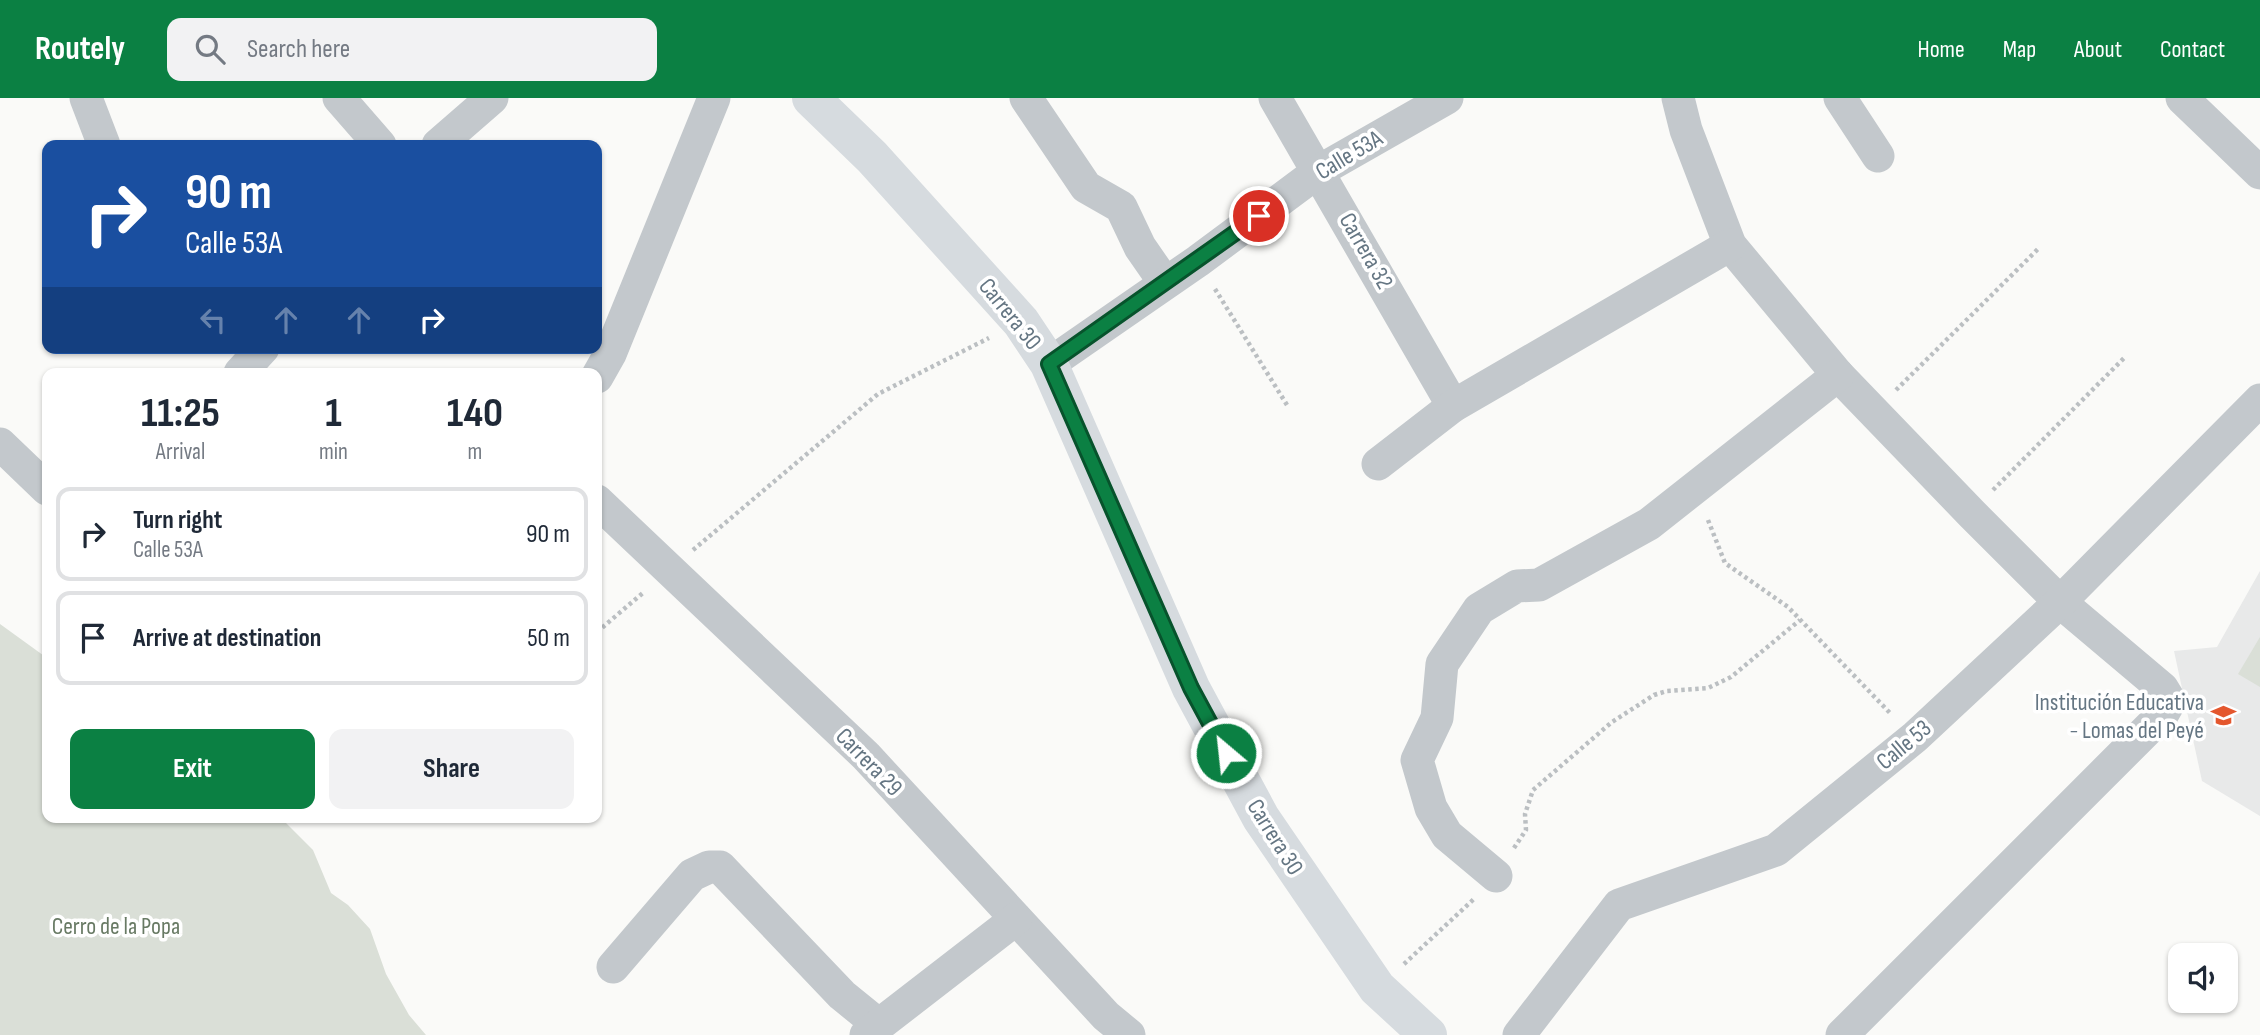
<!DOCTYPE html>
<html lang="en">
<head>
<meta charset="utf-8">
<style>
  :root { --surface:#fff; --page:#f2f2f3; --text:#1f2937; --muted:#747a83; --line:#e0e1e3; --accent:#0b8043 }
  body { margin:0; font-family:"Sofia Sans Condensed",sans-serif; background:var(--page); color:var(--text); height:100vh; display:flex; flex-direction:column; font-size:26px; white-space:nowrap }
  * { box-sizing:border-box; margin:0 }
  p { font-size:23px; color:var(--muted) }
  .icon { flex:none; width:38px; height:38px; fill:none; stroke:currentColor; stroke-width:2; stroke-linecap:round; stroke-linejoin:round }
  .map { position:relative; flex:1; overflow:hidden }
  .side { position:absolute; left:42px; top:270px; width:560px; height:455px; display:flex; flex-direction:column; background:var(--surface); border-radius:14px; box-shadow:0 2px 5px #0004 }
  .side>* { flex:none }
  .top-card { position:absolute; left:42px; top:42px; width:560px; height:214px; border-radius:14px; box-shadow:0 2px 5px #0004; background:#1a4fa0; color:#fff; overflow:hidden }
  .fabs { position:absolute; left:2168px; top:845px; display:grid; gap:14px }
  .fabs a { display:grid; place-items:center; width:70px; height:70px; border-radius:14px; background:var(--surface); box-shadow:0 2px 5px #0004; font-size:35px }
  .pin { position:absolute; display:grid; place-items:center; width:60px; height:60px; color:#fff; margin:-30px; border:4px solid #fff; border-radius:50%; box-shadow:0 2px 7px #0007 }
  .me { position:absolute; width:77px; margin:-38px; rotate:332deg; stroke-linejoin:round; filter:drop-shadow(0 0 5px #0008) }
  .turn { display:flex; align-items:center; gap:24px; height:147px; padding:0 28px; font-size:32px }
  .turn .icon { width:91px; height:91px; stroke-width:2.5 }
  .turn b { display:block; font-size:49px; line-height:60px }
  .lanes { display:flex; align-items:center; height:66px; padding:0 28px; background:#0003; justify-content:center; gap:35px; direction:ltr }
  .lanes .off { opacity:.35 }
  .eta { display:flex; justify-content:space-evenly; align-items:center; height:119px; text-align:center }
  .eta b { font-size:42px; font-weight:700; line-height:49px }
  .action { display:flex; gap:14px; margin-top:auto; padding:14px 28px }
  .action a { flex:1; height:80px; border-radius:14px; background:var(--accent); color:#fff; font-size:28px; font-weight:700; line-height:80px; text-align:center }
  .action a+a { background:var(--page); color:var(--text) }
  ul { padding:0; list-style:none }
  li { display:flex; align-items:center; gap:21px; height:94px; margin:0 14px 10px; padding:0 14px; border:4px solid var(--line); border-radius:14px }
  li div { flex:1 }
  li b { display:block; font-size:26px }
  li em { font-style:normal }
  header { display:flex; align-items:center; gap:42px; box-sizing:border-box; height:98px; padding:0 35px; background:var(--accent); color:#fff }
  header strong { font-size:33px }
  nav { display:flex; gap:38px; margin-inline-start:auto; font-size:24px }
  .search { width:490px; height:63px; background:var(--page); display:flex; align-items:center; gap:18px; box-sizing:border-box; padding:0 24px; border-radius:14px; color:var(--muted); font-size:26px }
  .map>svg:first-child { display:block }
</style>
</head>
<body>
<header>
<strong>Routely</strong>
<div class="search"><svg class="icon" aria-label="search" viewBox="0 0 24 24"><circle cx="10" cy="10" r="6"/><path d="M15 15l6 6"/></svg>Search here</div>
<nav><a>Home</a><a>Map</a><a>About</a><a>Contact</a></nav>
</header>
<div class="map">
<svg width="2260" height="937" viewBox="0 0 2260 937">
  <rect width="100%" height="100%" fill="#fafaf8"/>
  <!-- built -->
  <polygon fill="#e8e9e9" points="2260,473 2260,718 2202,683 2174,553 2217,549"/>
  <!-- green -->
  <g fill="#dadfd7">
    <polygon points="0,526 47,560 47,719 214,719 220,724 225,719 280,719 313,752 331,795 348,807 370,831 386,876 409,917 426,937 0,937"/>
    <polygon points="2260,539 2260,589 2238,576"/>
  </g>
  <g fill="none" stroke-linecap="round" stroke-linejoin="round">
    <!-- path -->
    <g stroke="#bbbfc2" stroke-width="4.5" stroke-dasharray="3.5 3.5" stroke-linecap="butt">
      <polyline points="1215,191 1287,307"/>
      <polyline points="1896,292 2040,149"/>
      <polyline points="1993,392 2126,258"/>
      <polyline points="1708,422 1725,465 1788,509 1891,616"/>
      <polyline points="693,452 878,296 989,240"/>
      <polyline points="597,534 644,494"/>
      <polyline points="1514,750 1526,732 1525,716 1533,692 1612,624 1654,597 1667,593 1708,590 1731,579 1800,522"/>
      <polyline points="1404,866 1475,800"/>
    </g>
    <!-- street -->
    <g stroke="#c3c8cc" stroke-width="33">
      <polyline points="86,0 104,47"/>
      <polyline points="339,0 380,47"/>
      <polyline points="1026,0 1086,89 1121,109 1140,149 1165,185"/>
      <polyline points="1275,0 1453,308"/>
      <polyline points="1678,0 1686,32 1730,147 1838,277 1972,416 2060,504 2162,590 2170,603 2162,617 1842,937"/>
      <polyline points="1840,0 1878,58"/>
      <polyline points="2182,0 2260,75"/>
      <polyline points="438,47 492,0"/>
      <polyline points="1049,266 1198,163 1319,73 1447,0"/>
      <polyline points="240,275 263,250"/>
      <polyline points="597,279 610,256 714,0"/>
      <polyline points="0,346 47,391"/>
      <polyline points="1378,366 1453,308 1730,147"/>
      <polyline points="597,403 866,658 1106,918 1129,937"/>
      <polyline points="1496,778 1447,737 1431,710 1417,662 1437,620 1442,566 1479,511 1517,488 1539,487 1649,426 1838,277"/>
      <polyline points="613,869 692,777 709,769 720,769 842,897 879,927"/>
      <polyline points="866,937 1016,821"/>
      <polyline points="1519,937 1619,807 1776,752 1915,639 2060,504 2260,302"/>
    </g>
    <!-- secondary -->
    <polyline stroke="#d6dbdf" stroke-width="38" points="811,0 872,59 1021,224 1049,266 1191,590 1261,720 1377,890 1428,937"/>
  </g>
  <g fill="none" stroke-linecap="round" stroke-linejoin="round">
    <defs>
      <polyline id="route" points="1226,655 1191,590 1049,266 1259,118"/>
    </defs>
    <!-- route casing -->
    <use href="#route" stroke="#07532c" stroke-width="18"/>
    <!-- route -->
    <use href="#route" stroke="#0b8043" stroke-width="12"/>
  </g>
  <!-- icons -->
  <defs>
    <symbol id="school-bare" viewBox="-9 -9 18 18"><path d="M0-5L7-2L0 1L-7-2ZM-4 1L0 2.5L4 1V4Q0 6-4 4Z" fill="#e4572e" stroke="#fff" stroke-width="2.5" paint-order="stroke"/></symbol>
  </defs>
  <g fill-rule="evenodd">
    <use href="#school-bare" x="2206" y="600" width="35" height="35"/>
  </g>
  <g text-anchor="middle" dominant-baseline="central" stroke-width="7" stroke-linejoin="round" paint-order="stroke">
    <!-- street labels -->
    <g font-size="24" fill="#657683" stroke="#fff">
      <text transform="translate(1349 57) rotate(-31)">Calle 53A</text>
      <text transform="translate(1366 153) rotate(60)">Carrera 32</text>
      <text transform="translate(1010 216) rotate(51)">Carrera 30</text>
      <text transform="translate(1904 647) rotate(-40)">Calle 53</text>
      <text transform="translate(869 664) rotate(46)">Carrera 29</text>
      <text transform="translate(1275 739) rotate(58)">Carrera 30</text>
    </g>
    <!-- poi labels -->
    <g font-size="24" fill="#657683" stroke="#fff" text-anchor="end">
      <text x="2204" y="604">Institución Educativa<tspan x="2204" dy="28">- Lomas del Peyé</tspan></text>
    </g>
    <!-- park labels -->
    <g font-size="24" fill="#687a64" stroke="#fff">
      <text x="116" y="828">Cerro de la Popa</text>
    </g>
  </g>
</svg>
<div class="fabs">
<a><svg class="icon" aria-label="sound" viewBox="0 0 24 24"><path d="M4 9h4l5-4v14l-5-4H4zM17 9q2 3 0 6"/></svg></a>
</div>
<div class="pin" style="left:1259px;top:118px;background:#d93025"><svg class="icon" aria-label="arrive" viewBox="0 0 24 24"><path d="M6 21V4h12l-3 4 3 4H6"/></svg></div>
<svg class="me" style="left:1226px;top:655px" viewBox="-20 -20 40 40"><circle r="17" fill="#0b8043" stroke="#fff" stroke-width="3"/><path d="M0-11L8 9 0 5-8 9z" fill="#fff"/></svg>
<div class="top-card">
<div class="turn"><svg class="icon" aria-label="right" viewBox="0 0 24 24"><path d="M7 20v-9h11M14 6l5 5-5 5"/></svg><div><b>90 m</b>Calle 53A</div></div>
<div class="lanes"><svg class="icon off" aria-label="left" viewBox="0 0 24 24"><path d="M17 20v-9H6M10 6l-5 5 5 5"/></svg><svg class="icon off" aria-label="ahead" viewBox="0 0 24 24"><path d="M12 20V5M6 11l6-6 6 6"/></svg><svg class="icon off" aria-label="ahead" viewBox="0 0 24 24"><path d="M12 20V5M6 11l6-6 6 6"/></svg><svg class="icon" aria-label="right" viewBox="0 0 24 24"><path d="M7 20v-9h11M14 6l5 5-5 5"/></svg></div>
</div>
<section class="side">
<div class="eta">
<div><b>11:25</b><p>Arrival</p></div>
<div><b>1</b><p>min</p></div>
<div><b>140</b><p>m</p></div>
</div>
<ul>
<li><svg class="icon" aria-label="right" viewBox="0 0 24 24"><path d="M7 20v-9h11M14 6l5 5-5 5"/></svg><div><b>Turn right</b><p>Calle 53A</p></div><em>90 m</em></li>
<li><svg class="icon" aria-label="arrive" viewBox="0 0 24 24"><path d="M6 21V4h12l-3 4 3 4H6"/></svg><div><b>Arrive at destination</b></div><em>50 m</em></li>
</ul>
<div class="action"><a>Exit</a><a>Share</a></div>
</section>
</div>
</body>
</html>
